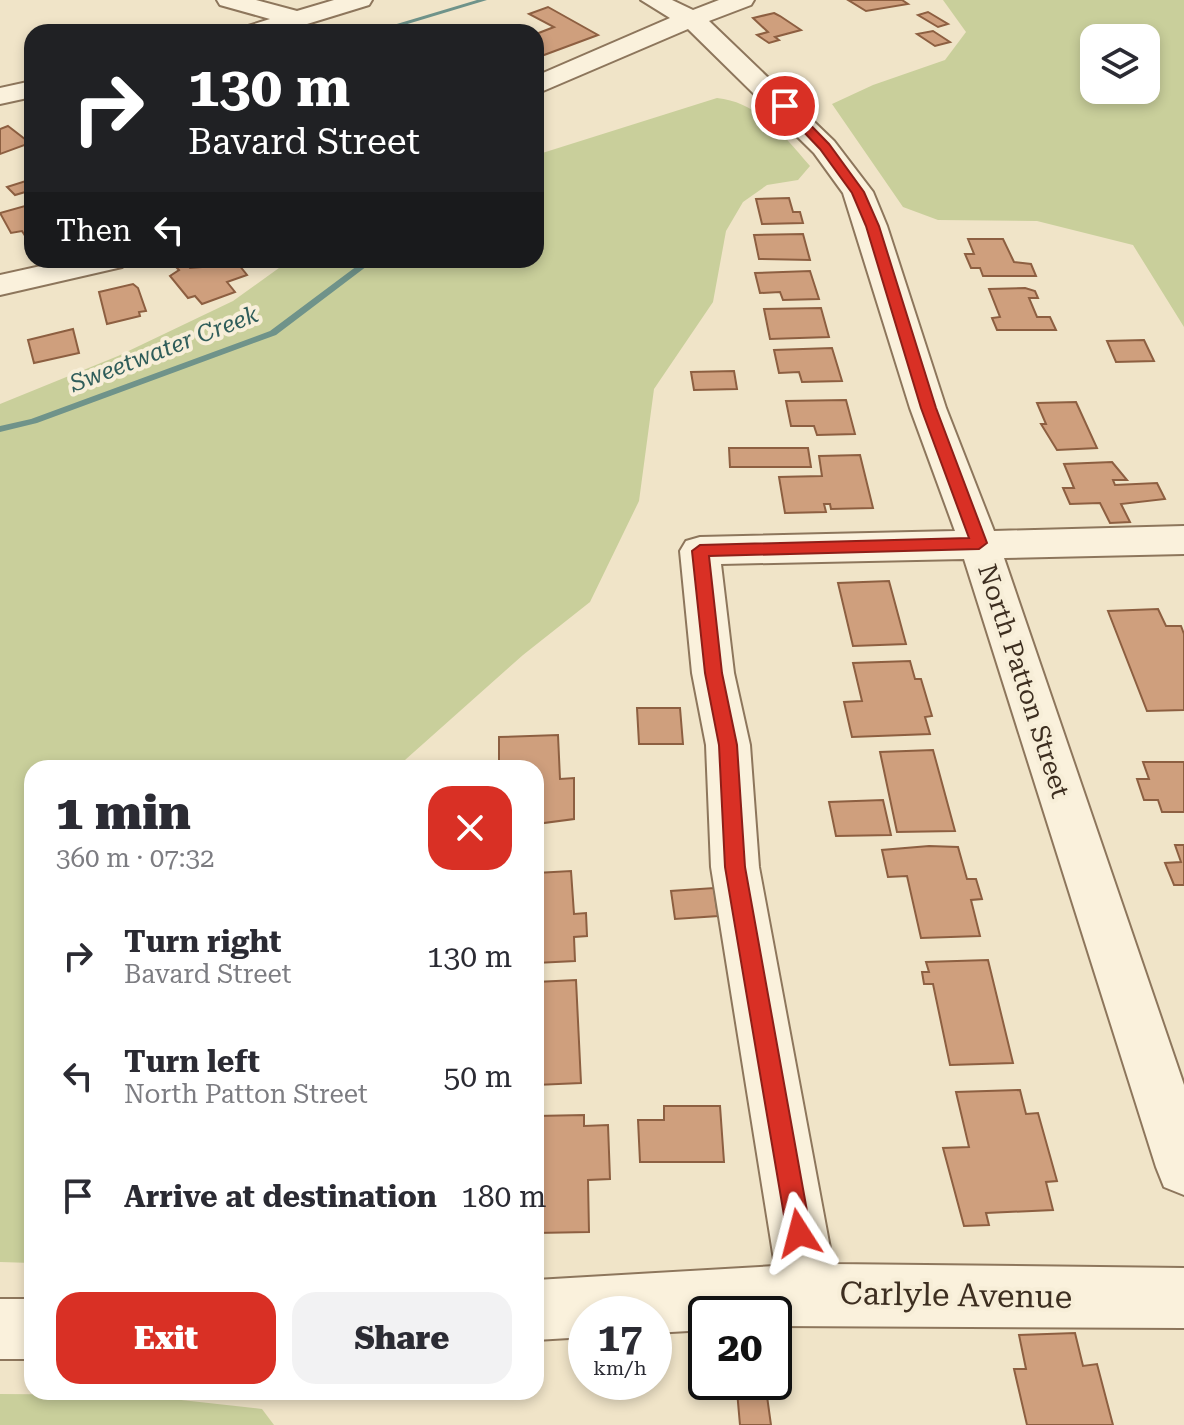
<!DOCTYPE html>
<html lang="en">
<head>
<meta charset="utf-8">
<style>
  :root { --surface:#fff; --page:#f2f2f3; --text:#2b2b33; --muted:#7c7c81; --accent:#d93025 }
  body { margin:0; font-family:"Roboto Serif",serif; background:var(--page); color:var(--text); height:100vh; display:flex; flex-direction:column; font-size:30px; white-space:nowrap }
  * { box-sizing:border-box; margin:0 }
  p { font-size:26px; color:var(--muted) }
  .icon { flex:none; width:44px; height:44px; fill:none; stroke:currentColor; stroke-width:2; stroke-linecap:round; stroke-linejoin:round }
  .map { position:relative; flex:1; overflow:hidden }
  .sheet { position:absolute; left:24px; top:760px; width:520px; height:640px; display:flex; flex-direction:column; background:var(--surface); border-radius:24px; box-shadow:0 4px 12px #0003 }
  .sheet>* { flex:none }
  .guide { position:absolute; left:24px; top:24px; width:520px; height:244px; border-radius:24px; box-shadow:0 4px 12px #0003; background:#202124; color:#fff; overflow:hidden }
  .buttons { position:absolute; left:1080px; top:24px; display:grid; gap:16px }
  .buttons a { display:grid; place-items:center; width:80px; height:80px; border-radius:16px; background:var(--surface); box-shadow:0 4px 12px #0003; font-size:40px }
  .speed { position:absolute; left:568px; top:1296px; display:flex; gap:16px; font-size:40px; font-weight:700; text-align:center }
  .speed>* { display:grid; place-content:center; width:104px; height:104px; border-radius:50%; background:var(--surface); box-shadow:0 4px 12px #0003; line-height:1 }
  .speed small { font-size:20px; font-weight:400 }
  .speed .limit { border:4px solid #111; border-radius:12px; background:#fff; color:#111 }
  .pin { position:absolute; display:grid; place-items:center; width:68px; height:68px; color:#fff; margin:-34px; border:4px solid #fff; border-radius:50%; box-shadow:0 2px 8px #0007 }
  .me { position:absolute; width:88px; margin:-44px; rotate:351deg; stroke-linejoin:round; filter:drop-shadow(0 0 6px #0008) }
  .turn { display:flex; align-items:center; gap:28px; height:168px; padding:0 32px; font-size:36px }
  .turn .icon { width:104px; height:104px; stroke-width:2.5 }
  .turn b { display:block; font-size:56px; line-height:68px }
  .then { display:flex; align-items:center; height:76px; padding:0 32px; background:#0003; gap:16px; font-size:30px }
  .round { display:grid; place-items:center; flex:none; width:84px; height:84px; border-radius:24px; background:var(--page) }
  .head { display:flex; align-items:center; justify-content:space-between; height:136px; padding:0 32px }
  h1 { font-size:48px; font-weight:800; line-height:60px }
  .button { display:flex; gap:16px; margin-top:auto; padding:16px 32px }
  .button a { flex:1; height:92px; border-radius:24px; background:var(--accent); color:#fff; font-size:32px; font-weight:800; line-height:92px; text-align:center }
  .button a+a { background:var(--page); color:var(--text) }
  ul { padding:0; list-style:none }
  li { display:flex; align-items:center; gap:24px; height:120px; padding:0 32px }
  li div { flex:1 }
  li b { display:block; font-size:30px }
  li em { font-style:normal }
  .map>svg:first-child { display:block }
</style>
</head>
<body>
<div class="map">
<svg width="1184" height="1425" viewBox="0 0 1184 1425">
  <rect width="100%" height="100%" fill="#f0e4c8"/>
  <!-- green -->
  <g fill="#c9cf9b" fill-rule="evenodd">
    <path d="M943,0H1184V327L1133,245L1037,221L938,220L903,207L832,104L873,85L945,60L966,32ZM1094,38H1146V90H1094Z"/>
    <path d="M717,98C758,102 784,136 810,166L798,180L767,185L743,202L726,231L713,302L654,389L639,501L590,602L523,655L396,768H32V1263L0,1262V404L118,356L233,301L290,260H536V155Z"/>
    <polygon points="0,1394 136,1395 262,1409 274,1425 0,1425"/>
  </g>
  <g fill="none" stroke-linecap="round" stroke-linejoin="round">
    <!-- stream -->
    <g fill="#6f938a" fill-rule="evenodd">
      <polygon points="477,0 487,0 381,32 370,32"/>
      <polygon points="365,260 375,260 276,335 37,423 0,432 0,426 31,419 270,331"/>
    </g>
  </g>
  <!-- building -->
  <g fill="#cf9f7d" stroke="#8d5f41" stroke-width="2">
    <polygon points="848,0 902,0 908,4 866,11"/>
    <polygon points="548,7 598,35 536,58 536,34 554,27 529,14"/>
    <polygon points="928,12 948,24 938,27 918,15"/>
    <polygon points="774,13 780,16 801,30 775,37 779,40 769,43 757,35 768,32 753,18"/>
    <polygon points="933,31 950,42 935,46 917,34"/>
    <polygon points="8,126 30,143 0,154 0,129"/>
    <polygon points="32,179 32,190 15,195 7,187"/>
    <polygon points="789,198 793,212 800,212 803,223 762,224 756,199"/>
    <polygon points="32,204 32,241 29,242 22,231 11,233 0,213"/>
    <polygon points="803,234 810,260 759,259 754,235"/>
    <polygon points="968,239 1003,239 1014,262 1031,264 1036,276 983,276 980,268 971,268 965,254 974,254"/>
    <polygon points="223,260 235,260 247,275 227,282 235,292 202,304 195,296 188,298 170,276 179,270 176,267 187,264 190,268 202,267"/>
    <polygon points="810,271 819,299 783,300 780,292 760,293 755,273"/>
    <polygon points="133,284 138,288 146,311 139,312 140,316 107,324 99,292"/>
    <polygon points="1025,288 1035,291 1038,298 1029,298 1037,317 1050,317 1056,330 997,330 992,318 1000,317 989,289"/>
    <polygon points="821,308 829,337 770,339 764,309"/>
    <polygon points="73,329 79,353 34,363 28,340"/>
    <polygon points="1144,340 1154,361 1116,362 1107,341"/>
    <polygon points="832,348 842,381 802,382 799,372 779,373 774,350"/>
    <polygon points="734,371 737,389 694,390 691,372"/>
    <polygon points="846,400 855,434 817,435 814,426 791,426 786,401"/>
    <polygon points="1076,402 1097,448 1057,450 1041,424 1046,424 1037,403"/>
    <polygon points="729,448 808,448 811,467 730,467"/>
    <polygon points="860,455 873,508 831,509 830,504 824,504 826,512 785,513 779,477 822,476 819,456"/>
    <polygon points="1112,462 1127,480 1113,480 1115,485 1157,483 1165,499 1121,504 1130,522 1110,523 1100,503 1070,504 1063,488 1074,488 1064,464"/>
    <polygon points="889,581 906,644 853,646 838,583"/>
    <polygon points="1158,609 1166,626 1181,626 1184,634 1184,710 1147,711 1108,611"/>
    <polygon points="910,661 915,679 921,679 932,716 925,717 930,734 852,737 844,702 862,701 853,663"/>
    <polygon points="637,708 680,708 683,744 639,744"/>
    <polygon points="558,735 560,779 574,778 574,819 536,824 536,768 499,768 499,737"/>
    <polygon points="933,750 955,831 897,832 880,752"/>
    <polygon points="1143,762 1184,762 1184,812 1162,812 1158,800 1144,800 1137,779 1149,779"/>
    <polygon points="883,800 891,835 836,836 829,802"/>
    <polygon points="1175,845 1184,845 1184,885 1174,885 1165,863 1181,862"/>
    <polygon points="929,846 958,847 967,879 976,879 982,899 971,900 980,936 921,938 907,876 888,877 882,850"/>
    <polygon points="571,871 574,914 586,913 587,936 574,937 575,961 536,963 536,873"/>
    <polygon points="714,888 718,916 675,919 671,891"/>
    <polygon points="988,960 1013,1063 950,1065 933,984 924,984 922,972 929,972 926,962"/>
    <polygon points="576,980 581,1083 536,1085 536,982"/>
    <polygon points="1020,1090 1026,1114 1038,1113 1057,1181 1046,1182 1053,1210 986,1213 989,1225 964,1226 943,1148 969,1147 956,1092"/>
    <polygon points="664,1106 720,1106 724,1162 640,1162 638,1120 664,1120"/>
    <polygon points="584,1115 584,1126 608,1125 610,1179 588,1180 589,1232 536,1233 536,1116"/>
    <polygon points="1075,1333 1083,1366 1097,1364 1113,1425 1027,1425 1014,1369 1026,1369 1019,1335"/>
    <polygon points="766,1389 771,1425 740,1425 737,1391"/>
  </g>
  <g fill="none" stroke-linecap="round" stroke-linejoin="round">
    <defs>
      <g id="minor">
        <polygon points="217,0 256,0 297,11 334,0 372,0 369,5 281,32 241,32 245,27 270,19 220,5"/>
        <polygon points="641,0 672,0 693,10 719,0 754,0 751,5 709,21 834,141 873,192 887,226 946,408 994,531 1184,526 1184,554 1004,558 1184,1085 1184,1195 1164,1187 1156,1167 964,559 721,564 734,673 750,745 759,867 833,1264 1184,1268 1184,1328 774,1326 774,1314 706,1314 706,1330 654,1333 654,1314 586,1314 586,1337 536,1340 536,1280 775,1266 711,867 706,745 692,673 680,551 686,541 700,537 955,531 910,408 843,193 814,153 688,29 536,94 536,76 670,18"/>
        <polygon points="32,81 32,97 0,104 0,88"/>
        <polygon points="68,260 127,260 122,267 0,295 0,275"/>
        <rect x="0" y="1299" width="32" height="60"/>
      </g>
    </defs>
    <!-- minor casing -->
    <use href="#minor" stroke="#8d765c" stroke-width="4"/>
    <!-- minor -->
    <use href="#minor" fill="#faf1dc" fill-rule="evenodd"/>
  </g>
  <!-- route -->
  <polygon fill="#d93025" stroke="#8d1f18" stroke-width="2" points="781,103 789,103 829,144 864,192 879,226 936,408 987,543 979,549 709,556 722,673 737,745 745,867 811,1233 807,1241 799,1245 790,1241 787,1233 725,867 719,745 705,673 692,551 700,545 969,538 921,408 866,226 852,193 820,149 781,108"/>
  <g text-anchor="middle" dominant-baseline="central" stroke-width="8" stroke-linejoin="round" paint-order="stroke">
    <!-- far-water labels -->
    <g font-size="24" font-style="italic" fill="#2f5d5a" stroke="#f7eed8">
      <text transform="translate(164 349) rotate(-21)">Sweetwater Creek</text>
    </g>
    <!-- street labels -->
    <g font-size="26" fill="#3d2e20" stroke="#f7eed8">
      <text transform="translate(1024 681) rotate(72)">North Patton Street</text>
    </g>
    <!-- near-street labels -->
    <g font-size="32" fill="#3d2e20" stroke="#f7eed8">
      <text transform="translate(956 1295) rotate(1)">Carlyle Avenue</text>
    </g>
  </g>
</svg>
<div class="buttons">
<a><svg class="icon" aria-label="layers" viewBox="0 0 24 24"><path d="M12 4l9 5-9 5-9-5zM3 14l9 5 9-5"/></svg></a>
</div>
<div class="speed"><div>17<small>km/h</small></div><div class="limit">20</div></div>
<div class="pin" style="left:785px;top:106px;background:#d93025"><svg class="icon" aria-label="arrive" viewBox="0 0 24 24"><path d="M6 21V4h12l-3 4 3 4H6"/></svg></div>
<svg class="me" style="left:799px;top:1233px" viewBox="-20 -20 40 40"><path d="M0-17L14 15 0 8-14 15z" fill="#d93025" stroke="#fff" stroke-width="4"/></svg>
<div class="guide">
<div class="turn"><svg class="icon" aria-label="right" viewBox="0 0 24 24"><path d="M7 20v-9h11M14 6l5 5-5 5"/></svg><div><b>130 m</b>Bavard Street</div></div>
<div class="then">Then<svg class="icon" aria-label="left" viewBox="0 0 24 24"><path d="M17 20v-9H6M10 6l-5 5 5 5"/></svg></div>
</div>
<section class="sheet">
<div class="head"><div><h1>1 min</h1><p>360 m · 07:32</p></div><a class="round" style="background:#d93025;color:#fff"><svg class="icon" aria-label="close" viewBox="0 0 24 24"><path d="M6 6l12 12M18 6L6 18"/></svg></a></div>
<ul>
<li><svg class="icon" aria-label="right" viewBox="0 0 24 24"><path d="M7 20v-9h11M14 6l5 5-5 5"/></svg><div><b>Turn right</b><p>Bavard Street</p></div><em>130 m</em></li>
<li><svg class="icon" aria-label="left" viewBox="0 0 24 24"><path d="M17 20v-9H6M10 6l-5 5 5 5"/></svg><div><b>Turn left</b><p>North Patton Street</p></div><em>50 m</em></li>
<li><svg class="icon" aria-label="arrive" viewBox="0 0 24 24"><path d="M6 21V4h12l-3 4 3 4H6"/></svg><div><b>Arrive at destination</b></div><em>180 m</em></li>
</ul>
<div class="button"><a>Exit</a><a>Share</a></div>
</section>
</div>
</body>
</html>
